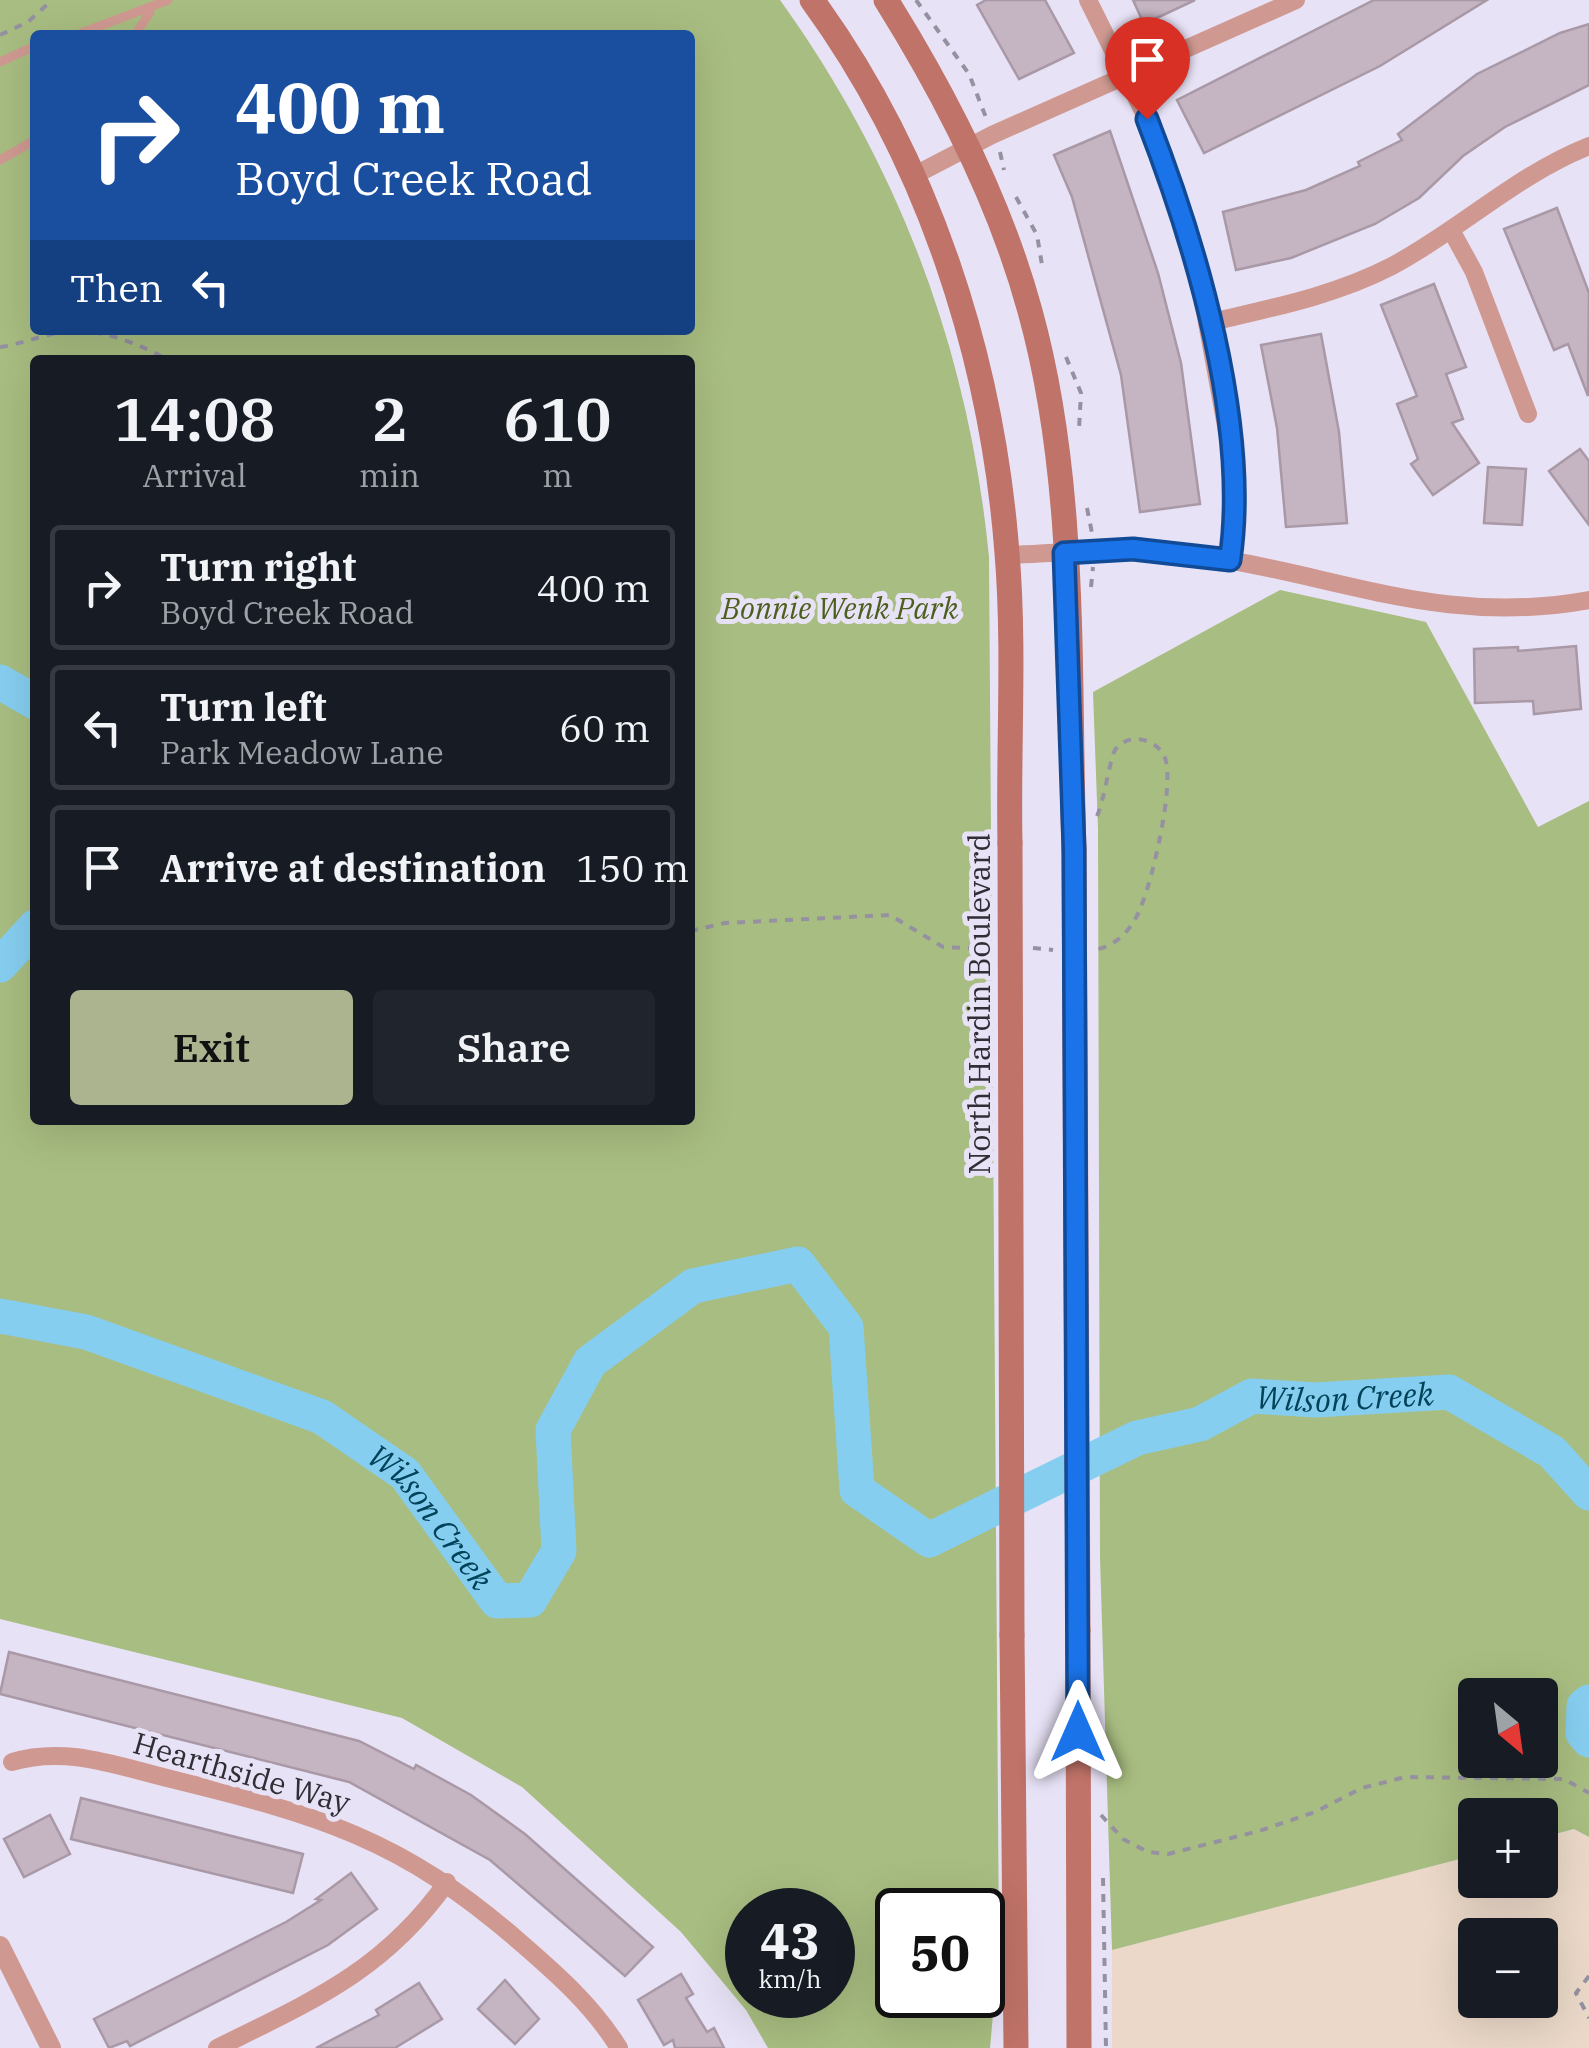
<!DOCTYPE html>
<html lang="en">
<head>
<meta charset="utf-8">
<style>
  :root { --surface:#171b24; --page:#20242c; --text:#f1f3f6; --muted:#9ea1a6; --line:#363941; --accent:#abb48e }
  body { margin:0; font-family:"IBM Plex Serif",serif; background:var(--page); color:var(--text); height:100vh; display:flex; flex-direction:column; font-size:38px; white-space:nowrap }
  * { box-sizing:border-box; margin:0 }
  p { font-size:32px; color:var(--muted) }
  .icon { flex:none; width:55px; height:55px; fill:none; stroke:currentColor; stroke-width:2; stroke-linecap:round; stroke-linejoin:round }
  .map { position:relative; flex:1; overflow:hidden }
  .drawer { position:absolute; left:30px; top:355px; width:665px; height:770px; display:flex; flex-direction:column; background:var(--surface); border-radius:10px; box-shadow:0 10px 40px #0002 }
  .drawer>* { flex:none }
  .guide { position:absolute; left:30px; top:30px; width:665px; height:305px; border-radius:10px; box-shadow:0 10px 40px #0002; background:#1a4fa0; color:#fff; overflow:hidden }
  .needle { width:65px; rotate:151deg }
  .fabs { position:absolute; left:1458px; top:1678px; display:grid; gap:20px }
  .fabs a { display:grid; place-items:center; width:100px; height:100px; border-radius:10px; background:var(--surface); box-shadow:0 10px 40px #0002; font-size:50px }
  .speed { position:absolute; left:725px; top:1888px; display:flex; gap:20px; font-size:50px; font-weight:700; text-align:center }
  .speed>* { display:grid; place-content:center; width:130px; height:130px; border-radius:50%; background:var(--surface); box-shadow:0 10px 40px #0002; line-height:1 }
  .speed small { font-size:25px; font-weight:400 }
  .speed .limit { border:5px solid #111; border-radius:15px; background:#fff; color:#111 }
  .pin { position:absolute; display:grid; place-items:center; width:85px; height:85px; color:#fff; margin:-102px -42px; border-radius:50% 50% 50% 0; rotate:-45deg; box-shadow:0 0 10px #0007 }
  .pin .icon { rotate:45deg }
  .me { position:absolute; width:110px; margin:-55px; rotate:0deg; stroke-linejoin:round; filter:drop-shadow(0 0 8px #0008) }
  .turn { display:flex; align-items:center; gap:35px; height:210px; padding:0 40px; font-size:45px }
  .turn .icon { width:130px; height:130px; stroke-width:2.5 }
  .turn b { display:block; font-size:70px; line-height:85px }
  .then { display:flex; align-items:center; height:95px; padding:0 40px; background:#0003; gap:20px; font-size:38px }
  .eta { display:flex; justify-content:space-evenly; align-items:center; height:170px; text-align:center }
  .eta b { font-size:60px; font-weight:600; line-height:70px }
  .primary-button { display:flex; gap:20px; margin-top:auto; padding:20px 40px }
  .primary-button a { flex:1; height:115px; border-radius:10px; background:var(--accent); color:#111; font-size:40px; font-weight:600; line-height:115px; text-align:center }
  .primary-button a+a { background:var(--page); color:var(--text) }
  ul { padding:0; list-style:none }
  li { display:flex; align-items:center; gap:30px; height:125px; margin:0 20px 15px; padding:0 20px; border:5px solid var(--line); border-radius:10px }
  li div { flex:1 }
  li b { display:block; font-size:38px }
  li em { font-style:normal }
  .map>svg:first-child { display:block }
</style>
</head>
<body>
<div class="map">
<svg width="1589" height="2048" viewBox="0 0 1589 2048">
  <rect width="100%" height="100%" fill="#e8e2f6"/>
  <!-- education -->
  <path fill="#ebd8c8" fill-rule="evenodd" d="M1574,1829L1589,1837V2048H1112V1950L1475,1855V1880H1540V1838ZM1475,1935H1540V2000H1475Z"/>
  <!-- green -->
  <g fill="#a8bd81" fill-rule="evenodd">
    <path d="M0,0H780C900,167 969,352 989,557L999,1948L990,2048H768L746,2010L681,1932L522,1787L402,1718L0,1619ZM35,35H690V330H35ZM35,360H690V1120H35ZM748,1910H832V1995H748ZM898,1910H982V1995H898Z"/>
    <path d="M1280,590L1426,622L1538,827L1589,801V1837L1574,1829L1540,1838V1815H1475V1855L1112,1950L1100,1558L1098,829L1093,692ZM1475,1695H1540V1760H1475Z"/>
  </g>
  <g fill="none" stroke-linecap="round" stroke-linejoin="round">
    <!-- river -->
    <g stroke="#86cef0" stroke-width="35">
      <polyline points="0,682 35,702"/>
      <polyline points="0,965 35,927"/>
      <path id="s1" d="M0,1316L86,1332L322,1417L405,1474L497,1601L530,1600L559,1551L553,1430L590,1362L693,1286L798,1264L846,1327L857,1490L929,1540L1137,1438L1200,1424L1252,1396L1316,1400L1449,1392L1552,1452L1589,1493"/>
      <polyline points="1589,1702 1584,1706 1583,1733 1589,1740"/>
    </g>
  </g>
  <!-- building -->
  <g fill="#c5b4c2" stroke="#a998a6" stroke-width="2.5">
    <polygon points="986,0 1045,0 1074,53 1019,79 977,5"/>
    <polygon points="1133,0 1195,0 1144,24"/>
    <polygon points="1374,0 1487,0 1380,66 1204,153 1177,100"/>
    <polygon points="1589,24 1589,85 1505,127 1463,156 1419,198 1375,224 1291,258 1236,270 1223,212 1306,190 1360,166 1358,162 1402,140 1398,134 1477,74 1560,33"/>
    <polygon points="1110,131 1158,273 1181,363 1200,504 1140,512 1121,375 1072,197 1054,155"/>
    <polygon points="1557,208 1589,293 1588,396 1568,344 1554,350 1504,229"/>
    <polygon points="1434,284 1466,367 1446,374 1463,419 1452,423 1479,463 1433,495 1411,464 1418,459 1397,404 1417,396 1381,305"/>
    <polygon points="1321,334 1339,432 1347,523 1286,527 1277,428 1261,345"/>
    <polygon points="1580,449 1589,461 1589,525 1549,471"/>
    <polygon points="1488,467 1526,469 1522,525 1484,523"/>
    <polygon points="1576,646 1581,709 1534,714 1533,701 1475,703 1474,649 1518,647 1518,651"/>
    <polygon points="9,1652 359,1741 414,1769 416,1765 471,1795 525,1834 653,1947 625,1976 490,1860 349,1782 0,1694"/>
    <polygon points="81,1798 303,1854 293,1893 71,1839"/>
    <polygon points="50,1815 70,1854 24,1877 4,1839"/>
    <polygon points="351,1873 377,1909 328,1945 130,2046 127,2041 109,2048 94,2019 286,1922 321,1900 316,1899"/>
    <polygon points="681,1974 693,1994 686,1998 707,2032 714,2028 724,2048 675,2048 673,2040 664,2045 638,2000"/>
    <polygon points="505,1980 539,2019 515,2044 478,2009"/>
    <polygon points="419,1983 442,2019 395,2048 316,2048 379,2015 376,2010"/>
  </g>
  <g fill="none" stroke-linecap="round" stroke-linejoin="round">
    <!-- path -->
    <g stroke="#9691a0" stroke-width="4" stroke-dasharray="8 8" stroke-linecap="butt">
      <polyline points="916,0 969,74 987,120"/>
      <polyline points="0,35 28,22 52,0"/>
      <polyline points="1000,152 1004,170"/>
      <polyline points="1016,197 1037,235 1043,271"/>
      <path d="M0,347C23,344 46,333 70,331C102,329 140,344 168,360"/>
      <polyline points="1066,357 1081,393 1079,429"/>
      <polyline points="1087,508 1092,533"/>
      <polyline points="1091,587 1093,567"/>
      <path d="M1097,816C1104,801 1110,759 1115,750C1128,731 1158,739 1165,758C1175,785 1152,882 1140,909C1133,927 1118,945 1098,949"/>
      <polyline points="690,931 725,923 890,915 943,947 988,949"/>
      <polyline points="1033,948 1053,950"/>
      <polyline points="1101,1815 1123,1839 1148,1852 1168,1854 1259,1831 1315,1812 1362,1788 1405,1777 1564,1779 1589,1793"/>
      <polyline points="1103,1878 1106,2048"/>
      <polyline points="1589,1976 1576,1993 1589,2018"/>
    </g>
    <!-- service -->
    <g stroke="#cf9991" stroke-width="9">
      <polyline points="76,35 168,0"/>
      <polyline points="135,35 150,12"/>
      <polyline points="0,62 35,46"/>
      <polyline points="0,160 35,140"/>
    </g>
    <!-- minor -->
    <g stroke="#cf9991" stroke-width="18">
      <polyline points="1088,0 1147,119 1197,268 1233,464 1237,512 1230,560"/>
      <polyline points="913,176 992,135 1296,0"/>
      <polyline points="1451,230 1474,272 1528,414"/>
      <path d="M1208,323C1271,308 1334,296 1392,266C1460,230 1516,175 1589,146"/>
      <path d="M1007,555C1071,553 1135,545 1198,555C1338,575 1442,627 1589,600"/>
      <path d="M12,1762C65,1746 114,1765 167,1778C318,1815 401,1838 521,1943C558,1975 593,2006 619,2048"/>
      <path d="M217,2048C312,2001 384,1971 447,1882"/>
    </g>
    <!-- tertiary -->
    <polyline stroke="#cf9991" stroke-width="20" points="0,1946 51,2048"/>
    <!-- secondary -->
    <g stroke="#c07368" stroke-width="25">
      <path d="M812,0C928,159 992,357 1007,553C1015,649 1008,747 1010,843"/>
      <path d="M886,0C946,96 1000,201 1030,311C1078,484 1068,671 1074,849"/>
      <polyline points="1078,1630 1079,2048"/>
      <polyline points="1012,1635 1016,2048"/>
    </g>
    <!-- secondary-bridge -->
    <g stroke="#c07368" stroke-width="25">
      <polyline points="1010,843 1012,1635"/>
      <polyline points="1074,849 1078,1630"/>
    </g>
  </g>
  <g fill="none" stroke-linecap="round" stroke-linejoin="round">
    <defs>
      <path id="route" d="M1078,1732L1074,849L1064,553L1133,549L1230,560C1250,425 1196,245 1147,119"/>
    </defs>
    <!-- route casing -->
    <use href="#route" stroke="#114b97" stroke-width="25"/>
    <!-- route -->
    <use href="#route" stroke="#1a73e8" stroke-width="18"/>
  </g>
  <g text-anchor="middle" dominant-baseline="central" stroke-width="10" stroke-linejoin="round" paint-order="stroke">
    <!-- park labels -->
    <g font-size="30" font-style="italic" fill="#4d5f1d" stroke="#e8e2f6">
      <text x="840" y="607">Bonnie Wenk Park</text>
    </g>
    <!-- street labels -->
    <g font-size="30" fill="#302d35" stroke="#e8e2f6">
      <text transform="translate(978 1004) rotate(-90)">North Hardin Boulevard</text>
      <text transform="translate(242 1772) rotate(16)">Hearthside Way</text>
    </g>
    <!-- water labels -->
    <g font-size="32" font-style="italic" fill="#004259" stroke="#e8e2f6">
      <text stroke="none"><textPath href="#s1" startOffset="1898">Wilson Creek</textPath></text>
      <text stroke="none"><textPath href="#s1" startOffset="488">Wilson Creek</textPath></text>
    </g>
  </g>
</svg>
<div class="fabs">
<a><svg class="needle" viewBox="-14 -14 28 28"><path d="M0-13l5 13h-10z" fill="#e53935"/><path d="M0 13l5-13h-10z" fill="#9ea1a6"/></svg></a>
<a>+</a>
<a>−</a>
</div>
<div class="speed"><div>43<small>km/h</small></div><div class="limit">50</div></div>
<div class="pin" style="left:1147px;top:119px;background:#d93025"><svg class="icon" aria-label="arrive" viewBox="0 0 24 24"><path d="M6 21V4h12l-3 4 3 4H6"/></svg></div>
<svg class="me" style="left:1078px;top:1732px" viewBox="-20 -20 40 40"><path d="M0-17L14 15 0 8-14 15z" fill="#1a73e8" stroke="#fff" stroke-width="4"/></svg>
<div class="guide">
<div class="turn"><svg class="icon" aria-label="right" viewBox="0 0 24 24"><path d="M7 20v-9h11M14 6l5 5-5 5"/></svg><div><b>400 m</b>Boyd Creek Road</div></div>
<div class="then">Then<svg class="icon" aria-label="left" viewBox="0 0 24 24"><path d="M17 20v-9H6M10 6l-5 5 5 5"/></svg></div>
</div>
<section class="drawer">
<div class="eta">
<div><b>14:08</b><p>Arrival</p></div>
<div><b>2</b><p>min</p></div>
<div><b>610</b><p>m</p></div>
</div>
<ul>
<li><svg class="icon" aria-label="right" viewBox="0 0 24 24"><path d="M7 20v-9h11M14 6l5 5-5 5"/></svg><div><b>Turn right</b><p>Boyd Creek Road</p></div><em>400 m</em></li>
<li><svg class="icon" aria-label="left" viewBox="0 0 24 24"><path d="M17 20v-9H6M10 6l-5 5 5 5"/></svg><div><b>Turn left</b><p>Park Meadow Lane</p></div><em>60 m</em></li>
<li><svg class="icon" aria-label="arrive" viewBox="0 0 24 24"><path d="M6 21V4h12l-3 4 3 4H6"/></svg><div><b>Arrive at destination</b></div><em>150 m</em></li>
</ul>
<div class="primary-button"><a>Exit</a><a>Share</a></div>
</section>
</div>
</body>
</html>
